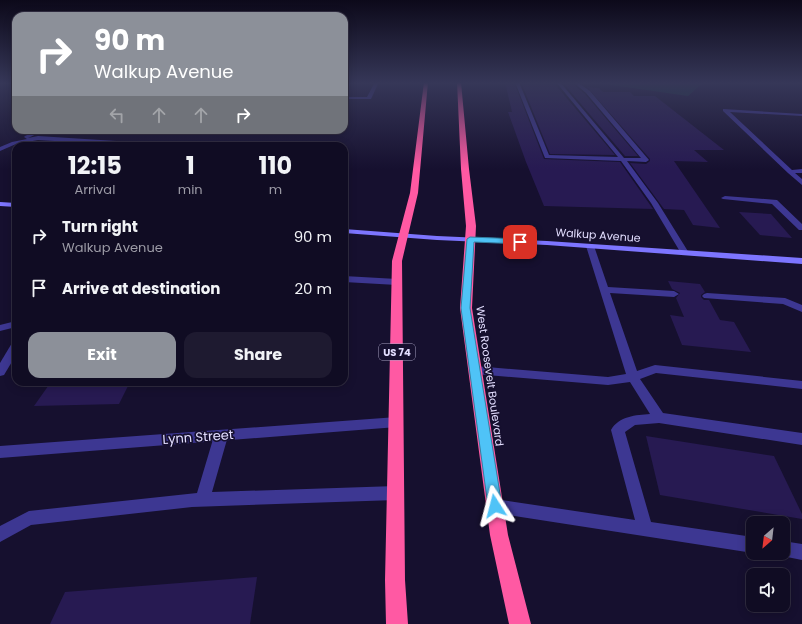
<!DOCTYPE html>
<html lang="en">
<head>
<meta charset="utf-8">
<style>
  :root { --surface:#100c23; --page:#1e1a30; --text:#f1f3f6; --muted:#9c9ba6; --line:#302c41; --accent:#8c9099 }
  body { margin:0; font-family:Poppins,sans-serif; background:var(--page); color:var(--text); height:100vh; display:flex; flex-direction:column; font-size:15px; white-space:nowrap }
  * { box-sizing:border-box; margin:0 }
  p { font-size:13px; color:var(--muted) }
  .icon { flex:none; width:22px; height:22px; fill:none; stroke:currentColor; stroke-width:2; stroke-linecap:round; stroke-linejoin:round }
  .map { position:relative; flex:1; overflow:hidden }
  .sheet { position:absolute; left:12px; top:142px; width:336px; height:244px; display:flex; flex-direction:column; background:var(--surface); border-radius:12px; box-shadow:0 2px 10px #0003,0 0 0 1px var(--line) }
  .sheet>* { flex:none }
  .banner { position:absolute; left:12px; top:12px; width:336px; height:122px; border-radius:12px; box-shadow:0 2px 10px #0003,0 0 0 1px var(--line); background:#8c9099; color:#fff; overflow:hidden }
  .needle { width:26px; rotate:208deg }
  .controls { position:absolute; left:746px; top:516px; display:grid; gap:8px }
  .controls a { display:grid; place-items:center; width:44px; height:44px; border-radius:8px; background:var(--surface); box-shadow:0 2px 10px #0003,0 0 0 1px var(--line); font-size:20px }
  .pin { position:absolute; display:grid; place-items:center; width:34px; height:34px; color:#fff; margin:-17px; border-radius:8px; box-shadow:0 2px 6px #0006 }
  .me { position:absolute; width:44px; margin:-22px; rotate:351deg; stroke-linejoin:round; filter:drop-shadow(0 0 3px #0008) }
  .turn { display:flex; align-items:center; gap:14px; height:84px; padding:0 16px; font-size:18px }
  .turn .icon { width:52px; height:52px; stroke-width:2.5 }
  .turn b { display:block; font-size:28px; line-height:34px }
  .lanes { display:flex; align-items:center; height:38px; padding:0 16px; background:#0003; justify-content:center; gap:20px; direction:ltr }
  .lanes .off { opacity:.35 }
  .eta { display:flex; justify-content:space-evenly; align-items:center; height:68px; text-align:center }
  .eta b { font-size:24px; font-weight:700; line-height:28px }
  .primary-button { display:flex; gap:8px; margin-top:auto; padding:8px 16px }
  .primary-button a { flex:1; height:46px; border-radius:12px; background:var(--accent); color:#fff; font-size:16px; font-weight:700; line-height:46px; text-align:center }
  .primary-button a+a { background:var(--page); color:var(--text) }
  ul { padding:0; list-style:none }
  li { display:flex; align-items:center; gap:12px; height:52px; padding:0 16px }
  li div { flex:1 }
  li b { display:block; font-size:15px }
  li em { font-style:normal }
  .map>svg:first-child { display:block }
</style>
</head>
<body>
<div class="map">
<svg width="802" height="624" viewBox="0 0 802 624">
  <rect width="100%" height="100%" fill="#16102f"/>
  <!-- green -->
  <polygon fill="#123a3a" points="590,82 704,82 688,96"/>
  <!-- building -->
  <g fill="#271a52">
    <polygon points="505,82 514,82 544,159 620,162 653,209 544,206 526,162 508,112 512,112"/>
    <polygon points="521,82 553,82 615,155 550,154"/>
    <polygon points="564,84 573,84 585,94 638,156 625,156"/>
    <polygon points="587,87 599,88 603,92 630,92 634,96 655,96 724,150 694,150 708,162 674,161 720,228 693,225 684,210 664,209 630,163 646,164 650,161 650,159"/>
    <polygon points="739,212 771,214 792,238 760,235"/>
    <polygon points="668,281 700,284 705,292 701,295 701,297 704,300 709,300 720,320 734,322 751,352 682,345 670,315 684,317 676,298 680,293 672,289"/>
    <polygon points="51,382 130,382 119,404 34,406"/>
    <polygon points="646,436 774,456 802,514 802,519 660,495"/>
    <polygon points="257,577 250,624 50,624 65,592"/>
  </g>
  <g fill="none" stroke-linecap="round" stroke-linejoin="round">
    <!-- lane -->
    <g fill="#3d3792" fill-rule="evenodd">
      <polygon points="348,82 352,82 344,94 344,89"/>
      <polygon points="375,82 379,82 371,99 344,99 344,97 367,97"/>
      <polygon points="515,82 519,82 549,155 618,157 556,82 560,82 624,158 641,158 586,93 573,82 577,82 590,91 649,160 646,162 627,161 658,203 689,253 688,255 682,255 651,203 621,161 545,158"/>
      <polygon points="723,109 802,114 802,116 730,112 792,170 802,169 802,173 795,173 802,179 802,185 788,173 723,111"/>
      <polygon points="38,130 45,130 28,138 38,136 163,144 166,146 136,146 38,140 16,144 0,151 0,147 12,142 27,139 24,137 25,136"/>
      <polygon points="725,196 777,200 802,224 802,230 799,230 772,204 723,199 721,198"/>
      <path d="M587,244H590L594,246L608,287L674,291L679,294L674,297L610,293L637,371L655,365L802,381V389L656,373L640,379L663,413L802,433V445L659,423L635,425L625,432L651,522L753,537V553L495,513L490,511L488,506L490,501L495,499L635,520L611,430C619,416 636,415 650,414L630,382L608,385L475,374L471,373L469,370L471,367L475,366L608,377L626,374L586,246Z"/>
      <polygon points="344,276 397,279 402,282 397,285 344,282"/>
      <polygon points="707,293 785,298 802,305 802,312 783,304 704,298 702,296 704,294"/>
      <polygon points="16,321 16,327 0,331 0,325"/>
      <polygon points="16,342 16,355 4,375 0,376 0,363 12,343"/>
      <polygon points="221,431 226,432 228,436 212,492 396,486 401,488 403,493 401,498 396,500 192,507 31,525 0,542 0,526 29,511 197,493 214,436 216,432"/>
      <polygon points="783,541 802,544 802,560 777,555 777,553 783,553"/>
    </g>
    <!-- street -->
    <polygon fill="#3d3792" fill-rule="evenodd" points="397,417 402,418 403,422 402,426 397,427 0,458 0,446"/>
    <!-- secondary -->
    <g fill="#7d75ff" fill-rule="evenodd">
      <polygon points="0,202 16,203 16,207 0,206"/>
      <polygon points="344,229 437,236 547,241 802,258 802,264 547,245 437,240 344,233"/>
    </g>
    <!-- highway -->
    <g fill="#ff59a3" fill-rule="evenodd">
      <polygon points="424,82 428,82 418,193 402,261 405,580 408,624 386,624 385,580 392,261 410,193"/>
      <polygon points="457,82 461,82 469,169 476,226 472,308 508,535 531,624 509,624 490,535 460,308 466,226 461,169"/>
    </g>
  </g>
  <!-- sky -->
  <linearGradient id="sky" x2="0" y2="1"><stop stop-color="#0c091a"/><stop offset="0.49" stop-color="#363758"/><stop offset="1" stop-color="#363758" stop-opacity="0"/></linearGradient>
  <rect width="802" height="169" fill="url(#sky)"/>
  <!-- route -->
  <polygon fill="#4fc3f7" stroke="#337fa1" points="470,237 520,239 524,242 520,244 474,242 470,308 502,506 500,510 495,512 490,510 488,506 461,308 467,239"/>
  <g text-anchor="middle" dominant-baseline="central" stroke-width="3.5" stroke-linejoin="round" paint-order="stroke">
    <!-- shield labels -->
    <rect fill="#16102f" stroke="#a6a0c1" stroke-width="1" x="379" y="344" width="36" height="16" rx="3"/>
    <g font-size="10" font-weight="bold" fill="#e3deff">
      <text x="397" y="352">US 74</text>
    </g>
    <!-- street labels -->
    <g font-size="11" fill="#e3deff" stroke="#16102f">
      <text transform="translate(598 235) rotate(4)">Walkup Avenue</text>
      <text transform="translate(490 376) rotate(82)">West Roosevelt Boulevard</text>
    </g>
    <!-- near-street labels -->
    <g font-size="13" fill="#e3deff" stroke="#16102f">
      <text transform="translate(198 437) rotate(-4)">Lynn Street</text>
    </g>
  </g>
</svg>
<div class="controls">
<a><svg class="needle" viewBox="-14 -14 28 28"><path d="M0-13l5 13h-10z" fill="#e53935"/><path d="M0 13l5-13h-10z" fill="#9c9ba6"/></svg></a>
<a><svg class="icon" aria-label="sound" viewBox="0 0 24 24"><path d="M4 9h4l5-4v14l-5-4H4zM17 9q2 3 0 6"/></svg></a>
</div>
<div class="pin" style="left:520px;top:242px;background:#d93025"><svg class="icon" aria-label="arrive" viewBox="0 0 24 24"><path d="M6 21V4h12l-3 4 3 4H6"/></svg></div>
<svg class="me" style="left:495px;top:506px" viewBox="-20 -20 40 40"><path d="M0-17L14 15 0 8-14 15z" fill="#4fc3f7" stroke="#fff" stroke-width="4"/></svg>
<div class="banner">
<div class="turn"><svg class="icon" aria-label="right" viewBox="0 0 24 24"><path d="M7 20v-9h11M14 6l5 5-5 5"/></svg><div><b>90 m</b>Walkup Avenue</div></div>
<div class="lanes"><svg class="icon off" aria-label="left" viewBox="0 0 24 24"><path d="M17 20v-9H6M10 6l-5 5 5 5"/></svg><svg class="icon off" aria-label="ahead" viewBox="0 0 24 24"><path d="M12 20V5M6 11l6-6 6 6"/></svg><svg class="icon off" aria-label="ahead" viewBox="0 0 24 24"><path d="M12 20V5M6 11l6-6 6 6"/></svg><svg class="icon" aria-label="right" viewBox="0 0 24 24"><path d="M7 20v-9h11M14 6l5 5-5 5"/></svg></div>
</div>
<section class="sheet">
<div class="eta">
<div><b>12:15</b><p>Arrival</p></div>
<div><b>1</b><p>min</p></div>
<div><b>110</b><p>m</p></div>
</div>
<ul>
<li><svg class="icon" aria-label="right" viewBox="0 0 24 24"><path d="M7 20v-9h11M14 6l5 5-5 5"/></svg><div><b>Turn right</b><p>Walkup Avenue</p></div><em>90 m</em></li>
<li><svg class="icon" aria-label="arrive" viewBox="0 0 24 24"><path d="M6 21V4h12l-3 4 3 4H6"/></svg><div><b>Arrive at destination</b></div><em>20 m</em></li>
</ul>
<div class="primary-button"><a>Exit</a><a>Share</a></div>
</section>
</div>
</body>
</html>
